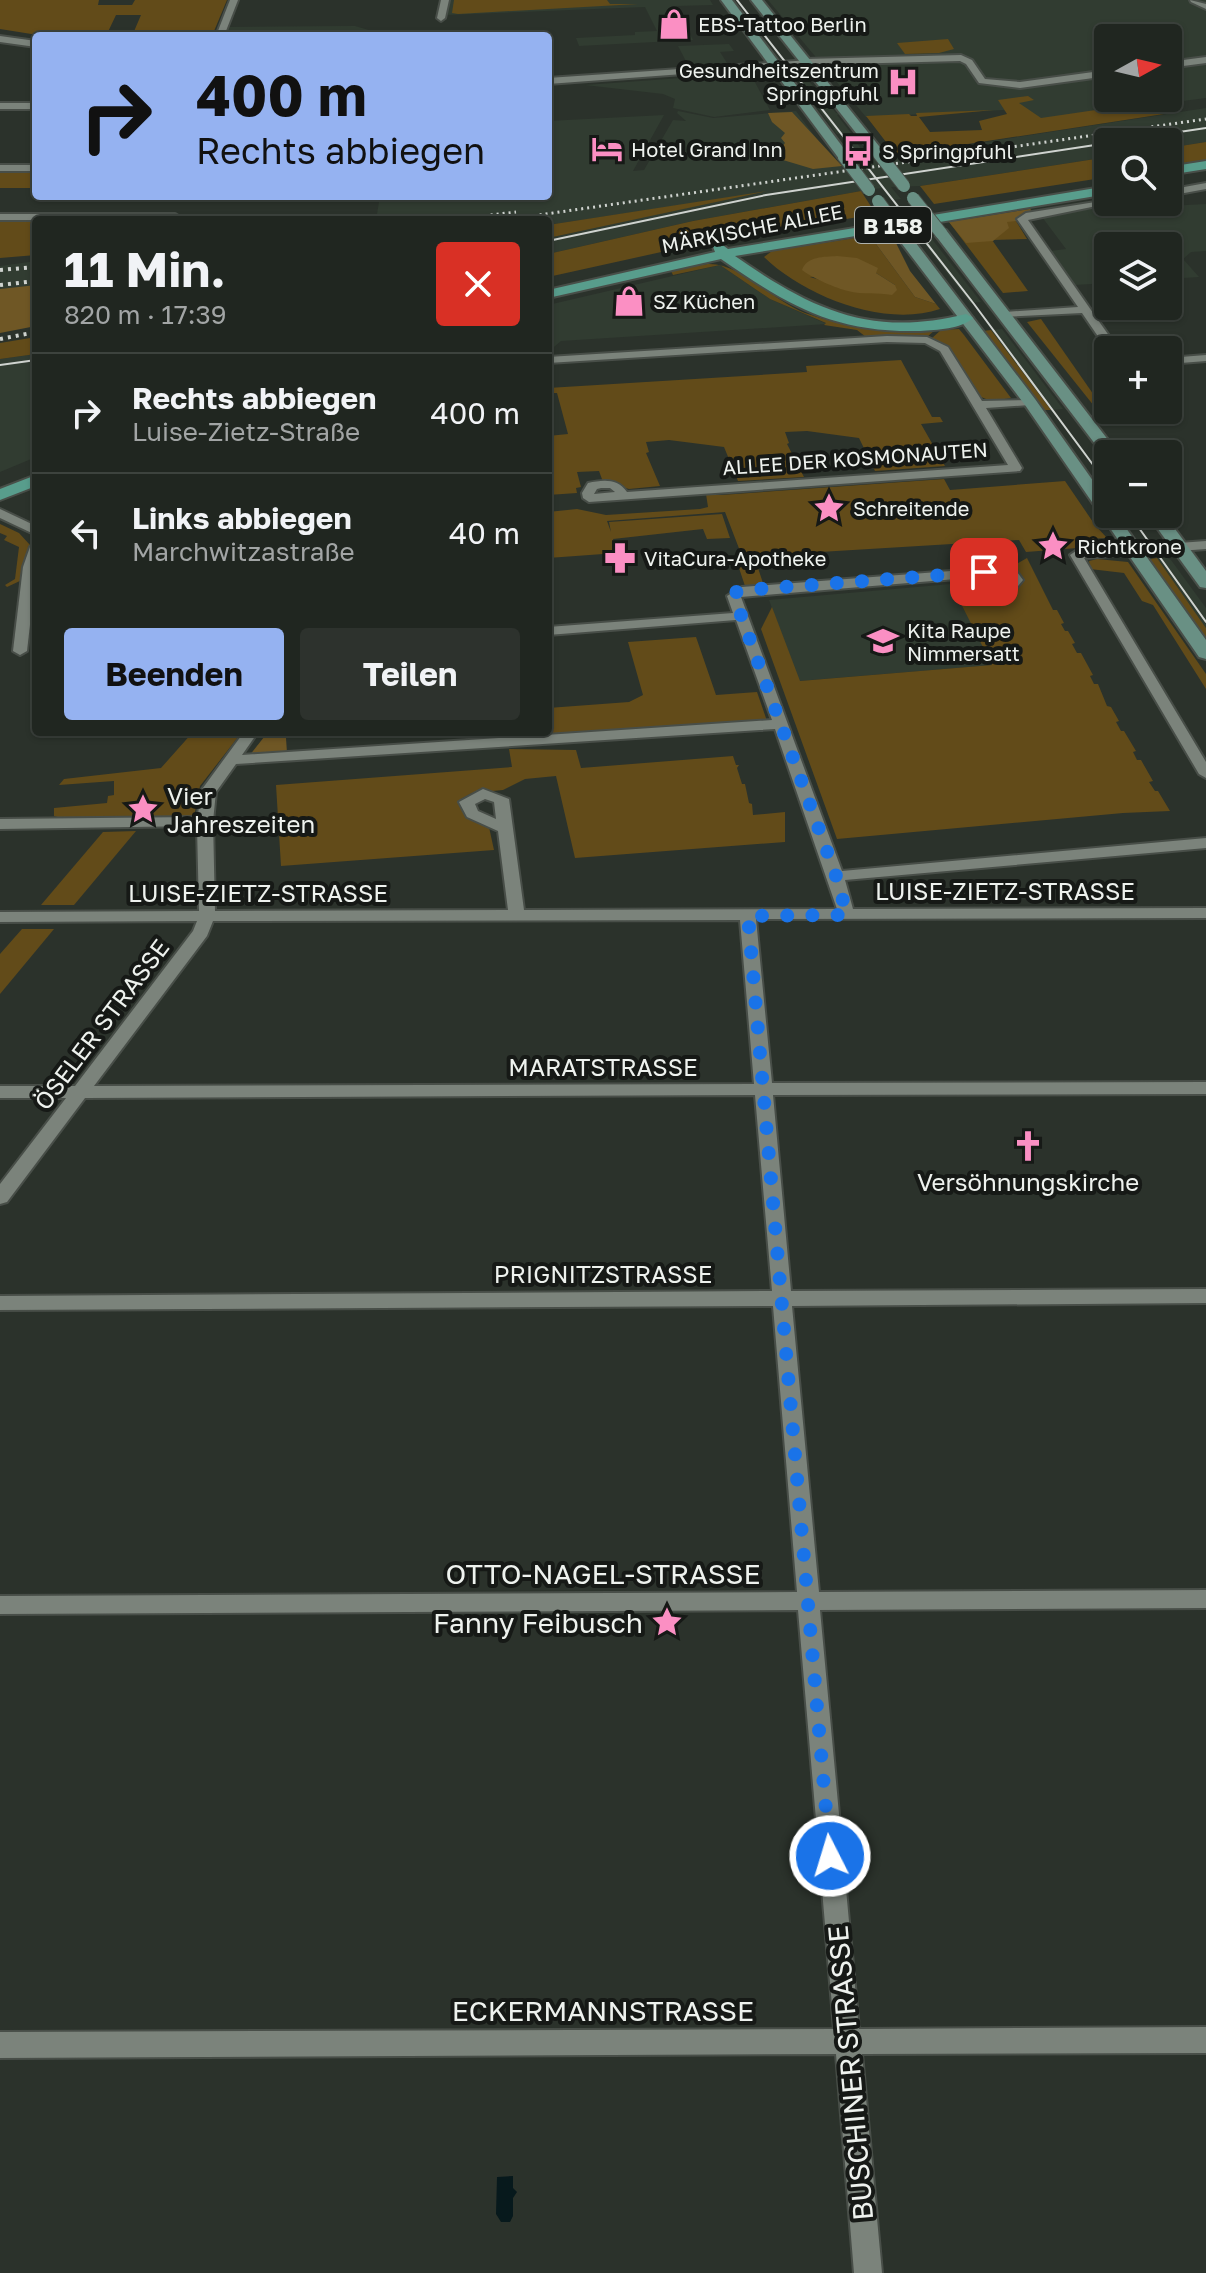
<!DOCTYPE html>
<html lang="de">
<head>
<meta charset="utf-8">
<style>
  :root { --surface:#202620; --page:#2d322d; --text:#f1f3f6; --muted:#a2a5a5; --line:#3d433e; --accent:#95b2f1 }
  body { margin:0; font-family:"Golos Text",sans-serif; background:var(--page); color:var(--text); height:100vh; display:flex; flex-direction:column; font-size:30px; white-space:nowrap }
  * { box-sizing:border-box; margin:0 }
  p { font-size:26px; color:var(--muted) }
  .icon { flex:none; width:44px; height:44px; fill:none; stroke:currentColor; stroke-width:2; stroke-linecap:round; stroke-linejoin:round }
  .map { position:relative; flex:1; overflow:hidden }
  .details { position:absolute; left:32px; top:216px; width:520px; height:520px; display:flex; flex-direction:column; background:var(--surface); border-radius:8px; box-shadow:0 2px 6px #0004,0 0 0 2px var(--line) }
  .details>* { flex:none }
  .guide { position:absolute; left:32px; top:32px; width:520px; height:168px; border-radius:8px; box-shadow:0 2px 6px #0004,0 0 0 2px var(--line); background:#95b2f1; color:#111; overflow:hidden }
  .needle { width:52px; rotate:82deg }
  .buttons { position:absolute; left:1094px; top:24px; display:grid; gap:16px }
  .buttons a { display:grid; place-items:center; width:88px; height:88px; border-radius:8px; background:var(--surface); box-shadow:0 2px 6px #0004,0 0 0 2px var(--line); font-size:40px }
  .pin { position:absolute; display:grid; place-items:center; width:68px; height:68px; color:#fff; margin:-34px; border-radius:16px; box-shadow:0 4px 12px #0006 }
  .me { position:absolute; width:88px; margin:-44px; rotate:355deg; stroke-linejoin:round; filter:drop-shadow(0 0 6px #0008) }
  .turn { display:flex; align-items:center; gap:28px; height:168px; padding:0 32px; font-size:36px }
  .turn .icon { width:104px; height:104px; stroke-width:2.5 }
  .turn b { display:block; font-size:56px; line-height:68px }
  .round { display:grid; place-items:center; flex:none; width:84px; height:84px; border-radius:8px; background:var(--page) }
  .summary { display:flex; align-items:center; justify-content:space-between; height:136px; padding:0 32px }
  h1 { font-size:48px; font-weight:700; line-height:60px }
  .button { display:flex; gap:16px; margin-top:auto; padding:16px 32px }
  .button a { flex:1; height:92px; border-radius:8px; background:var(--accent); color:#111; font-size:32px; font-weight:700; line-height:92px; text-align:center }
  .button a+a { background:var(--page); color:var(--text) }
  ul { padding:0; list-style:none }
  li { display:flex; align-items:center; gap:24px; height:120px; padding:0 32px; border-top:2px solid var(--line) }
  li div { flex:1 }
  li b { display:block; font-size:30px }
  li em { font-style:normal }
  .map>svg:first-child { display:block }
</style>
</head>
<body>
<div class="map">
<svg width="1206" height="2273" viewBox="0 0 1206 2273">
  <rect width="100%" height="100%" fill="#2b322b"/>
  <!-- built -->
  <g fill="#313c31" fill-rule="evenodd">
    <polygon points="448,0 710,0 713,5 676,6 693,40 579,46 576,38 635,35 635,32 657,31 645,7 445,15"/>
    <path d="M768,0H1206V98L1022,122L1004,110L866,117ZM1108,38H1168V98H1108Z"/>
    <polygon points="355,26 379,33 376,36 225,36 228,27"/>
    <polygon points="729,44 734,51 720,52 727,63 688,65 678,46"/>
    <polygon points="801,72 836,113 841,114 837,115 851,133 837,134 792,73"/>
    <polygon points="750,73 770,110 714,117 673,108 675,99 663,94 585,85"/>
    <polygon points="1206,108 1206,142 1168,148 1168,142 1108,142 1108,157 920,186 891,187 901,199 891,200 882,188 861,191 693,221 548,254 548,238 740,196 548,225 548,220 376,220 380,196 548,196 548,121 664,115 633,171 644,170 673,120 686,121 677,113 678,111 713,118 796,111 837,166 861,161 840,137 852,136 869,160"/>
    <polygon points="1121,204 1128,208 1206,204 1206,251 1191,252 1183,259 1199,277 1168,279 1168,246 1108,246 1108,283 1075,285 1050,251 1066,249 1042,217"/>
    <polygon points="928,234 981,302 970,303 918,235"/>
    <polygon points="36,261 36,285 0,289 0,266"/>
    <polygon points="720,265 770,299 827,324 561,341 548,352 548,305"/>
    <polygon points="1002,329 1063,409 1051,410 991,330"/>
    <polygon points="36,354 36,457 0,472 0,359"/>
    <polygon points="1165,557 1171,560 1206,608 1206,628 1157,558"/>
    <polygon points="951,584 993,665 799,681 769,600"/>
  </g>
  <!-- green -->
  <g fill="#624b19" fill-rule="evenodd">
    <polygon points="0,0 99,0 98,5 132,5 135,0 227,0 212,36 132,36 141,15 116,15 106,36 44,36 0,29"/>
    <polygon points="454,0 607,0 610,4 638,4 458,14 452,13"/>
    <polygon points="948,39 954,49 939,53 905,54 897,43"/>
    <path d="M1028,96L1034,100L1019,103L1041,118L1123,106C1138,112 1150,106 1164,114L896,155L866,116L909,114L911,116H917L916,113L994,110L919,117L930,132L982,130L979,121L1007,114L998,100Z"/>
    <polygon points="1206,142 1206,161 1168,167 1168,148"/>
    <polygon points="1108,157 1108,177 934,204 920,186"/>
    <rect x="0" y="171" width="36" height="17"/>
    <polygon points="767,191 548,238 548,225"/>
    <polygon points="861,191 876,214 693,245 548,277 548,254 693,221"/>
    <polygon points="1030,209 1033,212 1022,214 1016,221 1027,239 992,240 1028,291 1003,293 949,222"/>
    <polygon points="0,219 352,219 353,220 36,220 36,255 0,258"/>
    <path d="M892,232L897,241L892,235L875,239L876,244L915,297L936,304L940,309C884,328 804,296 764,257L772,251ZM876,273L895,285L863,293L810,277Z"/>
    <path d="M707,264C740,262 773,301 805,313C847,328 891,331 935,330L927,337H866L857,330L824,325L826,323L770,299L720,265L673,275L671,271Z"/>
    <polygon points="1041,319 1114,424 1102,416 1027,322"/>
    <polygon points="959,329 964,335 1011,398 991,401 981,397 937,341 931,339 941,330"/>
    <polygon points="991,330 1051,410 1044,410 983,331"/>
    <polygon points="36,337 36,354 0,359 0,343"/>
    <polygon points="901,360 932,417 940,417 943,422 921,424 945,466 875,471 859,438 807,431 785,432 789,443 787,444 804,477 738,481 724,447 669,440 646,442 649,452 646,453 660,486 629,489 603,482 599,471 577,472 581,487 576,488 577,493 548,495 548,436 568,434 557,393 549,393 548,388 807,372 806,366"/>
    <polygon points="944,479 950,490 1065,481 1095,525 1107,538 1086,539 1090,547 1026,552 1019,540 754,556 764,586 745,586 739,568 745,564 725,512 607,521 611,532 609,522 722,514 730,538 707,539 703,529 613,539 617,553 548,558 548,512 577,509 606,515 700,509 708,507 706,494 721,495"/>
    <polygon points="0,524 19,533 30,545 22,580 7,587 5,585 15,579 19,547 4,540 7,536 0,533"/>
    <polygon points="1027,558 1053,610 1057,610 1064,623 1061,624 1065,631 1068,631 1075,643 1072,644 1077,653 1081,653 1093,675 1090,676 1094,684 1098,684 1107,706 1111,707 1119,721 1116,722 1121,731 1124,731 1136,751 1133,752 1137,760 1141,760 1153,781 1149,782 1155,791 1158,791 1170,811 1123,813 837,839 761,629 772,607 800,681 992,665 951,584 967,583 986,591 1021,579 1011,567"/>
    <polygon points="1157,558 1206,628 1206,642 1152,565 1150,559"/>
    <polygon points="1097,559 1128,562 1206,674 1206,689 1153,605 1142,601 1124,573 1090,569 1089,561"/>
    <polygon points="696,637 716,695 757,692 767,721 577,735 529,735 528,732 548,732 548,708 629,702 643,695 628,642"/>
    <polygon points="193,732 242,732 200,786 194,817 65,819 54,816 54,808 107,803 108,796 114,795 114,781 59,785 64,779 161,768"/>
    <polygon points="509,749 576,750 581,768 733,756 736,765 739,765 737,768 742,784 745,784 749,803 752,804 753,815 785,812 785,842 575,858 556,776 525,779 503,790 472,793 461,799 460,806 466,816 489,827 494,850 281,866 276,785 512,767"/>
    <polygon points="136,831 74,905 41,905 103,832"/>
    <polygon points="22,929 54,929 0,994 0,954"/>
  </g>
  <!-- forest -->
  <g fill="#6f5725">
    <polygon points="792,112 842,166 813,169 783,160 780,149 785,143 781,138 785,133 772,122 768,113"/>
    <polygon points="1030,209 1033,212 1022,214 1016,221 1007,222 1009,228 993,241 966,243 949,222"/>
    <polygon points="892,235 910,271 936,304 915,297 876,244 876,239"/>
    <path d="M837,256L857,258L878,268L876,273L895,285L897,290L892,295C877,292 863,295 848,291C838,289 810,277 802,270C807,256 824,257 837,256Z"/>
    <polygon points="36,285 36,326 0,333 0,289"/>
    <polygon points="268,732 309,732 310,736 286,738 287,753 249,756"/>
  </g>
  <!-- water -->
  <polygon fill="#07191c" points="513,2176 513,2188 517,2192 513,2198 513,2216 510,2222 501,2222 496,2214 497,2177"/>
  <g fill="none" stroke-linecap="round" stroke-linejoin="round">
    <defs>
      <g id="minor">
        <polygon points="230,0 238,0 224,36 216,36"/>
        <polygon points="441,0 449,0 445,18 441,21 437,18"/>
        <polygon points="1190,0 1206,4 1206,9 1191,2"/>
        <polygon points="961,55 972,60 985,79 1020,82 1108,70 1108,76 1020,88 979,83 966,64 960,61 806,65 802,62 806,59"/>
        <polygon points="1206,57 1206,63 1168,68 1168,62"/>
        <rect x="0" y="103" width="36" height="6"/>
        <rect x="0" y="165" width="36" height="6"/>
        <polygon points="1206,183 1206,189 1168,196 1168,190"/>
        <polygon points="1108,200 1108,202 1116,202 1028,220 1119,350 1108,351 1082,313 1001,317 1001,313 1005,312 1078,307 1017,219 1026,213"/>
        <polygon points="0,214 175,214 180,217 175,220 0,220"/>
        <path d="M887,336L927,337L948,347L982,401L1034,400L1036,402L1030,405L986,408L1022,468L1020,471L589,502L583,498L582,493L588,483C603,480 617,478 627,492L1008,465L940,351L925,343L887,342L548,363V357ZM601,488H610L615,492L594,494L597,489Z"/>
        <polygon points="1206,355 1206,361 1168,364 1168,358"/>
        <polygon points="0,509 36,526 36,535 0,518"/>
        <polygon points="1206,541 1206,549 1179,551 1173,547 1179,543"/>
        <polygon points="36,543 36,572 27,651 20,655 13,651 23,567 30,547"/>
        <polygon points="1134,547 1139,548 1139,554 1084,558 1206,762 1206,778 1199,774 1070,555 1076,551"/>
        <path d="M1003,567L1015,569L1023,580L1014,591L989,593L956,579L741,597L842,871L1206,838V848L845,880L853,909L1206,908V918L756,919L772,1083L1206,1082V1094L773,1095L791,1291L1206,1289V1303L792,1306L819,1592L1206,1590V1608L820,1610L859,2029L1206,2027V2053L862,2054L882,2273H854L836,2054L0,2058V2032L834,2029L798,1610L0,1614V1596L797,1592L773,1306L0,1310V1296L772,1291L755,1095L85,1098L7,1202L0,1204V1184L66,1098H0V1086H75L193,931L197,921L0,922V912L199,911L197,826L0,829V819L198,817L200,792L244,732H258L242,755L772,720L736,620L548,635V627L733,613L727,596L742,587ZM1006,575L1009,580L1002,585L988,584L972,577ZM775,729L837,909L524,910L509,799L483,789L459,802L467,817L498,831L508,910L215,911L213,821L216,792L236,764ZM485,799L494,802L496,819L478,811L475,804ZM740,920L754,1084L94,1086L207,936L213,921Z"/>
      </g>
      <g id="tertiary">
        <polygon points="0,36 36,41 36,47 0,42"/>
        <polygon points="810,60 810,64 806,65 548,84 548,78"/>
      </g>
      <g id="secondary">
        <polygon points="721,0 732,0 848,154 848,160 840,160"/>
        <polygon points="751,0 762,0 883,151 883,157 875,157"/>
        <polygon points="936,230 946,230 1119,454 1108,454 1108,458 1105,457 936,236"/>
        <polygon points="899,234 909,234 1035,399 1108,502 1108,514 1116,514 1206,640 1206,659 1199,657 1025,405 899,240"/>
        <polygon points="1147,514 1164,514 1206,571 1206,588 1200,587"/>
      </g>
      <g id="primary">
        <polygon points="1206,161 1206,169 1168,175 1168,167"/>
        <path d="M1108,186V194L735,256C811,309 871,338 966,314L973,318C961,329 937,330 920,331C834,333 789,306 721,259L548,298V290L715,252L713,247L720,243L728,249Z"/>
        <polygon points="36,475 36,486 0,500 0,489"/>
      </g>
    </defs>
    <!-- minor casing -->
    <use href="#minor" stroke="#484e48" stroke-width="4"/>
    <!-- tertiary casing -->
    <use href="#tertiary" stroke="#484e48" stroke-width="4"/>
    <!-- secondary casing -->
    <use href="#secondary" stroke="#484e48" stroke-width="4"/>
    <!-- primary casing -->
    <use href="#primary" stroke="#484e48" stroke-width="4"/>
    <!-- minor -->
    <use href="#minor" fill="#7b837b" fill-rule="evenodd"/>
    <!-- tertiary -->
    <use href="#tertiary" fill="#7b837b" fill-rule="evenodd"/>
    <!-- secondary -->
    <use href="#secondary" fill="#699084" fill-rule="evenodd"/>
    <!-- primary -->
    <use href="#primary" fill="#589d8c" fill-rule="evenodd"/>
    <!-- tram -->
    <g stroke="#cfd3cf" stroke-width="2">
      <polyline points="737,0 974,304 1108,485"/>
      <polyline points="1112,142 1206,128"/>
      <polyline points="548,241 766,195 1108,143"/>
      <polyline points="0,365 36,360"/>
      <polyline points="1129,514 1206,622"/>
    </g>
    <!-- rail-far1 -->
    <g stroke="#cfd3cf" stroke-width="3" stroke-dasharray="2 4" stroke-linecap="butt">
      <polyline points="449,220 516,212"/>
      <polyline points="504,220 1206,119"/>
    </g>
    <!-- rail -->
    <g stroke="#cfd3cf" stroke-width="4" stroke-dasharray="3 5" stroke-linecap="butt">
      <polyline points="0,270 36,267"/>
      <polyline points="0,285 36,281"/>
      <polyline points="0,339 36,332"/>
    </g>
    <defs>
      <g id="secondary-bridge">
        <polyline points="879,154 904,186"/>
        <polyline points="844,157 869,190"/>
        <polyline points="913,198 941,233"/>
        <polyline points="878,201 904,237"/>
      </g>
    </defs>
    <!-- secondary-bridge casing -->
    <use href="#secondary-bridge" stroke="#484e48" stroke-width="14" stroke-linecap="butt"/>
    <!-- secondary-bridge -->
    <use href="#secondary-bridge" stroke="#699084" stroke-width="12"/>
  </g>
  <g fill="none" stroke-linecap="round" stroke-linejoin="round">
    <!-- route -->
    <polyline stroke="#1a73e8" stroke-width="14" stroke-dasharray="0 25.2" points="830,1856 748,916 847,915 836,876 734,596 736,592 758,589 984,572"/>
  </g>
  <!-- icons -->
  <defs>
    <symbol id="shop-bare" viewBox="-9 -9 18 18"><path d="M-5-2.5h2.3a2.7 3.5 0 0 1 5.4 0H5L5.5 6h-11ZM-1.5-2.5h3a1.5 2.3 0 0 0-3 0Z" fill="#fb8fc3" stroke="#161916" stroke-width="2.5" paint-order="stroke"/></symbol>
    <symbol id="hospital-bare" viewBox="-9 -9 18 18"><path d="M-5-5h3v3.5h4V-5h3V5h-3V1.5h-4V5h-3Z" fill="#fb8fc3" stroke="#161916" stroke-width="2.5" paint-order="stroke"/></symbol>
    <symbol id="hotel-bare" viewBox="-9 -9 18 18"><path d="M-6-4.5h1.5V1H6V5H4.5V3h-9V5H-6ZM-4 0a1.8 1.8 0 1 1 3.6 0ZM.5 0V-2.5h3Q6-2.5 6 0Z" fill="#fb8fc3" stroke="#161916" stroke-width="2.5" paint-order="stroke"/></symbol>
    <symbol id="bus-bare" viewBox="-9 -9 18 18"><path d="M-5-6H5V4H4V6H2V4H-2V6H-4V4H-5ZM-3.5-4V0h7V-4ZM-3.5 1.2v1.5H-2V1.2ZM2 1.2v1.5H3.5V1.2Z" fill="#fb8fc3" stroke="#161916" stroke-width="2.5" paint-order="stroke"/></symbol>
    <symbol id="sight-bare" viewBox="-9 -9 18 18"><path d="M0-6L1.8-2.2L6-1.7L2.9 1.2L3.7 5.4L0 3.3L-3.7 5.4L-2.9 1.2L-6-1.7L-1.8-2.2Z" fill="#fb8fc3" stroke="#161916" stroke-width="2.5" paint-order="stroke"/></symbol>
    <symbol id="pharmacy-bare" viewBox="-9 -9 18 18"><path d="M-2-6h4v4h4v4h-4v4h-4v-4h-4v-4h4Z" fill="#fb8fc3" stroke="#161916" stroke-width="2.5" paint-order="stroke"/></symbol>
    <symbol id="school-bare" viewBox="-9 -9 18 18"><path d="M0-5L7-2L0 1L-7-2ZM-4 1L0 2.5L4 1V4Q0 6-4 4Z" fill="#fb8fc3" stroke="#161916" stroke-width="2.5" paint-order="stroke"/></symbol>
    <symbol id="church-bare" viewBox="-9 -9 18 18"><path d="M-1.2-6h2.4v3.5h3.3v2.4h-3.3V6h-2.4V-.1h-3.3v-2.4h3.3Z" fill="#fb8fc3" stroke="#161916" stroke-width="2.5" paint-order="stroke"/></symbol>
  </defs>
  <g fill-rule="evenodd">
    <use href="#shop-bare" x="652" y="2" width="44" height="44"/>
    <use href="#hospital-bare" x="881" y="60" width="44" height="44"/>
    <use href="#hotel-bare" x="585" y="127" width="44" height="44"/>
    <use href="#bus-bare" x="836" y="129" width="44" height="44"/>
    <use href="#shop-bare" x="607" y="279" width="44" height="44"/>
    <use href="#sight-bare" x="807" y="486" width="44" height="44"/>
    <use href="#sight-bare" x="1031" y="524" width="44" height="44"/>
    <use href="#pharmacy-bare" x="598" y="536" width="44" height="44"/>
    <use href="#school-bare" x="861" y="619" width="44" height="44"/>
    <use href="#sight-bare" x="121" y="787" width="44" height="44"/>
    <use href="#church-bare" x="1006" y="1124" width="44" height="44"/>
    <use href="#sight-bare" x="645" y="1600" width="44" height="44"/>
  </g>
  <g text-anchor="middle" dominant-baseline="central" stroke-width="8" stroke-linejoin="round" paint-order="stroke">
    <!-- far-poi labels -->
    <g font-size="20" fill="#eef2ee" stroke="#161916" text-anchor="start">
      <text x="698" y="24">EBS-Tattoo Berlin</text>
      <text x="879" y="70" text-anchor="end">Gesundheitszentrum<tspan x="879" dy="23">Springpfuhl</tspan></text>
      <text x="631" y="149">Hotel Grand Inn</text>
      <text x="882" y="151">S Springpfuhl</text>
      <text x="653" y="301">SZ Küchen</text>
      <text x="853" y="508">Schreitende</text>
      <text x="1077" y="546">Richtkrone</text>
      <text x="644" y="558">VitaCura-Apotheke</text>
      <text x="907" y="630">Kita Raupe<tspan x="907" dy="23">Nimmersatt</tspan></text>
    </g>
    <!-- far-street labels -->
    <g font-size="20" fill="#eef2ee" stroke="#161916">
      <text transform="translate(752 228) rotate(-11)">MÄRKISCHE ALLEE</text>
      <text transform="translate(855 458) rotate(-4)">ALLEE DER KOSMONAUTEN</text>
    </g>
    <!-- shield labels -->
    <rect fill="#161916" stroke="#adb1ad" stroke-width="2" x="855" y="207" width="76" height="36" rx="6"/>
    <g font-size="22" font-weight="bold" fill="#eef2ee">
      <text x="893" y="225">B 158</text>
    </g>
    <!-- poi labels -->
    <g font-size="24" fill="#eef2ee" stroke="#161916" text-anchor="start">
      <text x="167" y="795">Vier<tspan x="167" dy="28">Jahreszeiten</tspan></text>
      <text x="1028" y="1181" text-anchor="middle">Versöhnungskirche</text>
    </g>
    <!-- street labels -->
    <g font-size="24" fill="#eef2ee" stroke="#161916">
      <text x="1005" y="890">LUISE-ZIETZ-STRASSE</text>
      <text x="258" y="892">LUISE-ZIETZ-STRASSE</text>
      <text transform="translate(101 1024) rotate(-53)">ÖSELER STRASSE</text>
      <text x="603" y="1066">MARATSTRASSE</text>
      <text x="603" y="1273">PRIGNITZSTRASSE</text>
    </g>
    <!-- near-street labels -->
    <g font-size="28" fill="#eef2ee" stroke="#161916">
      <text x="603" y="1573">OTTO-NAGEL-STRASSE</text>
      <text x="603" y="2010">ECKERMANNSTRASSE</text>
      <text transform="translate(850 2073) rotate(-95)">BUSCHINER STRASSE</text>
    </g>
    <!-- near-poi labels -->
    <g font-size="28" fill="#eef2ee" stroke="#161916" text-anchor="end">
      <text x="643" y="1622">Fanny Feibusch</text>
    </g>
  </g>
</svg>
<div class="buttons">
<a><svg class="needle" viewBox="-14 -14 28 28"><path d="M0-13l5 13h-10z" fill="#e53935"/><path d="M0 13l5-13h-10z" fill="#a2a5a5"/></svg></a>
<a><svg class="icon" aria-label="search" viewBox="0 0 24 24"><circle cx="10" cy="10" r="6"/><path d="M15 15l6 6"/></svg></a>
<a><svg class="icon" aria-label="layers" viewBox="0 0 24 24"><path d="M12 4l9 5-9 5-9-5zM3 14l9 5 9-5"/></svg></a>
<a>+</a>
<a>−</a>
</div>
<div class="pin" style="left:984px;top:572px;background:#d93025"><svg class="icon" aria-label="arrive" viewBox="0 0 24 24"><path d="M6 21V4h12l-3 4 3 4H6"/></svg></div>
<svg class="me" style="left:830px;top:1856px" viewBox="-20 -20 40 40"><circle r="17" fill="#1a73e8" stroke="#fff" stroke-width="3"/><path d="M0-11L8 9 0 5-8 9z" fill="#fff"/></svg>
<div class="guide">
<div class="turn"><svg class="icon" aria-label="right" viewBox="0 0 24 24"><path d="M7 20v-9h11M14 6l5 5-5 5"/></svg><div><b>400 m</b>Rechts abbiegen</div></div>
</div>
<section class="details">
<div class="summary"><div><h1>11 Min.</h1><p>820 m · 17:39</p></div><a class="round" style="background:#d93025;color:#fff"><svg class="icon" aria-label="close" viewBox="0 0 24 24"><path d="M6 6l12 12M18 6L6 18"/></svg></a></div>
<ul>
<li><svg class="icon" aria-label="right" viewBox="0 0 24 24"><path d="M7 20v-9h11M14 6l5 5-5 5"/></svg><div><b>Rechts abbiegen</b><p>Luise-Zietz-Straße</p></div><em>400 m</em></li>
<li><svg class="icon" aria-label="left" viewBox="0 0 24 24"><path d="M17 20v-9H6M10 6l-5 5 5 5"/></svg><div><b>Links abbiegen</b><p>Marchwitzastraße</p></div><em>40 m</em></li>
</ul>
<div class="button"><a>Beenden</a><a>Teilen</a></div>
</section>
</div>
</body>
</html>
